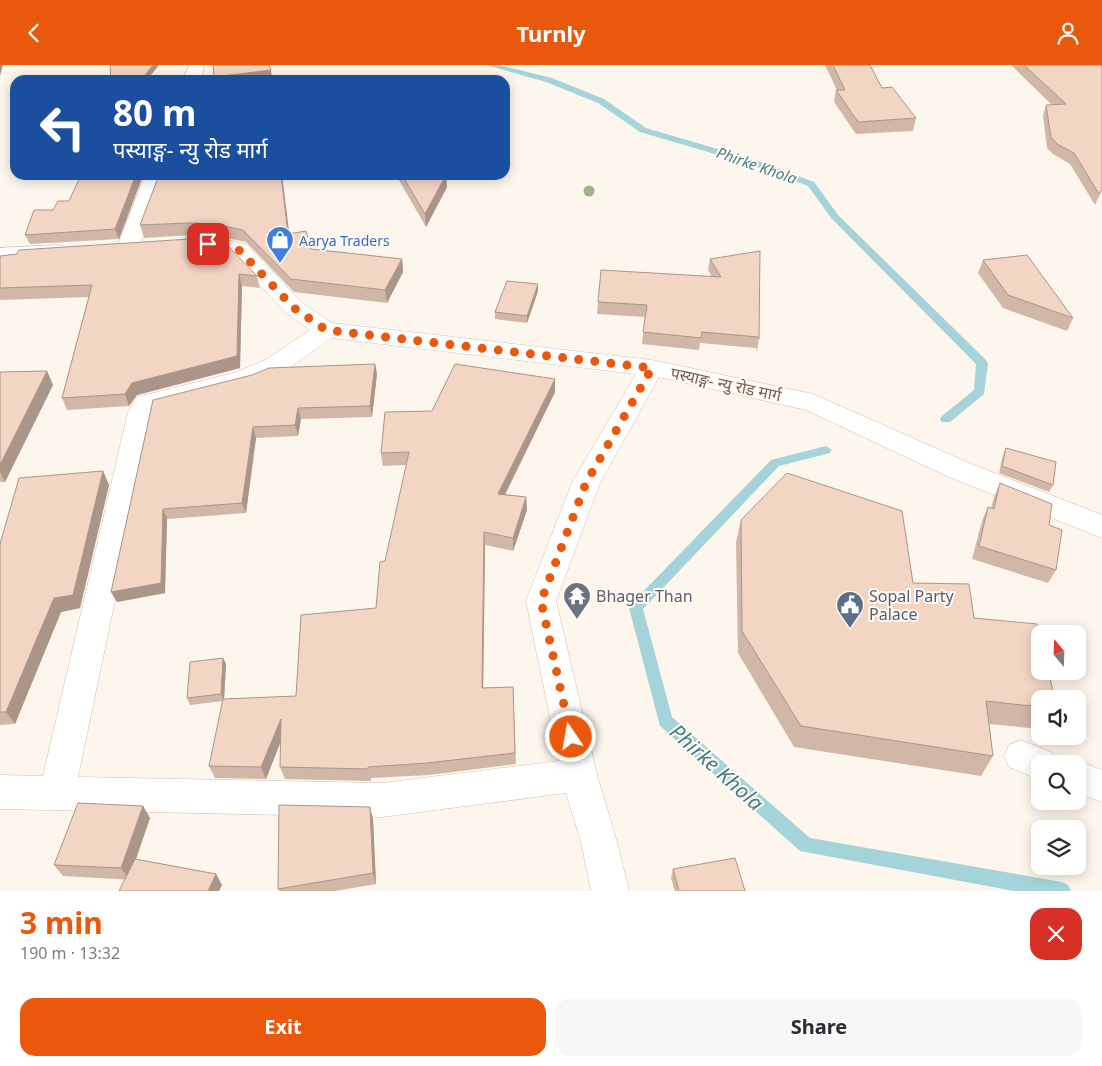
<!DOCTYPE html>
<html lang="en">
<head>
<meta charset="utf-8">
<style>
  :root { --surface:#fff; --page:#f7f7f7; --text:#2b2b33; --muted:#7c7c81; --accent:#ea580c }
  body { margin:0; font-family:"Noto Sans","Noto Sans Devanagari",sans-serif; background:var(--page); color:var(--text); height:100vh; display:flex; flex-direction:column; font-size:19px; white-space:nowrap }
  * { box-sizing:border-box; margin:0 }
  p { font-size:16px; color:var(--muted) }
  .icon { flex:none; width:28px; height:28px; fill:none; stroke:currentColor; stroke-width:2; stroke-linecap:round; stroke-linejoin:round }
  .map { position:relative; height:826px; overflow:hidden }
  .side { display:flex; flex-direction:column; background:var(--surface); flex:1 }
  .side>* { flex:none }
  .top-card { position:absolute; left:10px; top:10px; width:500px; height:105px; border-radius:15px; box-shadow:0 2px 12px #0003; background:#1a4fa0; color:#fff; overflow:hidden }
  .needle { width:32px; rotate:341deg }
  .buttons { position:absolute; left:1031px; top:560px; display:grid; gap:10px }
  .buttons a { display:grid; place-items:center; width:55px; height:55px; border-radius:10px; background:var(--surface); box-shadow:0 2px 12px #0003; font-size:25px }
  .pin { position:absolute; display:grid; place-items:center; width:42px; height:42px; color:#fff; margin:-21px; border-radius:10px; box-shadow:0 2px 8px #0006 }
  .me { position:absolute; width:55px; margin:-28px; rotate:348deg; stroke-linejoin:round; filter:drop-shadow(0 0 4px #0008) }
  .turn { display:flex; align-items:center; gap:18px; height:105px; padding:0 20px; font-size:22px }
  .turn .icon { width:65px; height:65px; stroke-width:2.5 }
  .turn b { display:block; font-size:35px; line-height:42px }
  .round { display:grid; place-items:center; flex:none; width:52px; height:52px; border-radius:15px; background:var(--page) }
  .overview { display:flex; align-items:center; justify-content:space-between; height:85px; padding:0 20px }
  h1 { font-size:30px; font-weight:700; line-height:38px; color:var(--accent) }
  .cta { display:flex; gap:10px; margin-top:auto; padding:10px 20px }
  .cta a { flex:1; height:58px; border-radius:15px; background:var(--accent); color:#fff; font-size:20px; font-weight:700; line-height:58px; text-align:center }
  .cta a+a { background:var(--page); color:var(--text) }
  header { display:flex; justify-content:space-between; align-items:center; height:65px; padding:0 20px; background:var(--accent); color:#fff; font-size:22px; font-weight:700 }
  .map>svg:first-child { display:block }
</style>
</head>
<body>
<header><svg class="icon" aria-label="back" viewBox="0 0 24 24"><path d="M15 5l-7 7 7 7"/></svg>Turnly<svg class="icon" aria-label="person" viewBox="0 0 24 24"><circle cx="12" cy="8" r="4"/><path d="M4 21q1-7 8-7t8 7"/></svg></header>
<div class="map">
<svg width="1102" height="826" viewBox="0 0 1102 826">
  <rect width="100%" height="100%" fill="#fdf6ec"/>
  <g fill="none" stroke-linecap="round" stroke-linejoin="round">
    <!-- stream -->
    <g fill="#a5d3da" fill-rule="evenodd">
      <polygon points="486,0 499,0 552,13 604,34 646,63 755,95 814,117 838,150 986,295 988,298 984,329 950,357 942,357 940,354 942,351 974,325 976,299 832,154 808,121 749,99 640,67 598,38 546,17"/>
      <polygon points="826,381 832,385 830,388 779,401 643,544 672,652 810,773 1062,817 1068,820 1071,826 1014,826 800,786 660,661 629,543 631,539 771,395"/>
    </g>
    <defs>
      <g id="minor">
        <polygon points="190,0 202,0 204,3 200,15 182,15"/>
        <polygon points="145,110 165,110 139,182 136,187 128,188 120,187 117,182"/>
        <path d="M193,172L217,173L246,179L302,238L332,258L652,295L813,329L969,398L1102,450V473L949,412L806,345L659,312L600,418L556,536L597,710L617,777L629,826H591L581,777L566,728L382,752L0,744V710L43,711L128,347L137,332L237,307L267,294L310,265L286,248L230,189L185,183L182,178L185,173ZM331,273L636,309L572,418L526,536L559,696L382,718L78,712L155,344L254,319L285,306Z"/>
        <polygon points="55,180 63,181 66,186 63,191 0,197 0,183"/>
        <polygon points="1021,675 1053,688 1058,699 1040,699 1040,715 1009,702 1004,691 1009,680"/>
        <polygon points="1078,696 1102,705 1102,737 1078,728 1078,699 1070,699"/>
      </g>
    </defs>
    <!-- minor casing -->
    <use href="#minor" stroke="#d1beb0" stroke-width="1"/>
    <!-- minor -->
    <use href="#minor" fill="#fff" fill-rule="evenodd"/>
  </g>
  <!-- trees -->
  <circle fill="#a0b28e" cx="589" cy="126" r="5.5"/>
  <!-- wall -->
  <g fill="#d1b7a8">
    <polygon points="825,0 870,0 882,23 916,53 913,66 856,69 834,37 836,25 837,25"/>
    <polygon points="1011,0 1102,0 1102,125 1095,140 1070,99 1053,89 1047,83 1043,50 1046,40 1052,40"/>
    <polygon points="81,110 143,110 119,174 30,179 25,170 53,145 69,136"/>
    <polygon points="159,110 282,110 289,169 311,184 402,194 403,207 387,238 294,227 246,177 217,171 193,170 144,173 140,160"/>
    <polygon points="396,110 446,110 447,122 426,162"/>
    <polygon points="19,185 257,211 260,223 242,221 240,303 137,330 129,341 67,345 62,333 89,232 0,235 0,191 17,189"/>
    <polygon points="710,194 759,274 757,286 756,283 700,278 699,285 642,279 645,252 597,249 598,237 712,212 708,205"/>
    <polygon points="983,195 1073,253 1067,266 1003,243 978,208"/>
    <polygon points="538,226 527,258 495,254 495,247"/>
    <polygon points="375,299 377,309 372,352 301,354 298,371 256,373 246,448 167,454 165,528 117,537 111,527 153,335"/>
    <polygon points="47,306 53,320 5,417 0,417 0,307"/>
    <polygon points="555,314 555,327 505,429 526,432 527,445 513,486 485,480 483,623 513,622 516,699 429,710 371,713 371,716 285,714 280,702 280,678 266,714 215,713 209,701 223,636 190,640 187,633 223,593 226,599 224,634 296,631 376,543 406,400 383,401 381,388 432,346"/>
    <polygon points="1006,383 1053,420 1049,427 999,408 1003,390"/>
    <polygon points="103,406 109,420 80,543 61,547 15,659 0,660 0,479"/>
    <polygon points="1000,418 1049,460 1056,505 1048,518 972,494 982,456 988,442 991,443 994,432"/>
    <polygon points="741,455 913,518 974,553 1040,634 1040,664 989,659 993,691 981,711 794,682 738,588 736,477"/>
    <polygon points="143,741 150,753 136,794 216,809 222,820 63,811 54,800"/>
    <polygon points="373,754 376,819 335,826 279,826 278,824"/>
    <polygon points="673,804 745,826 675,826 671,813"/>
  </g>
  <!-- shaded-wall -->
  <g fill="#aa9588">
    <polygon points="0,0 3,0 0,11"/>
    <polygon points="153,0 159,0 147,15 141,15"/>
    <polygon points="271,5 272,15 215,15 214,12"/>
    <polygon points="136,110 143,110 119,174 115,164"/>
    <polygon points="281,110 282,110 291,182 288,169"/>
    <polygon points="446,110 447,122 426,162 425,149"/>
    <polygon points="402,194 403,207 387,238 385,225"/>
    <polygon points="239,209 242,221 240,303 137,330 129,341 125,329 132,318"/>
    <polygon points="538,219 538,226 527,258 527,251"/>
    <polygon points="375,299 377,309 372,352 370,341"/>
    <polygon points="47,306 53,320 5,417 0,407 0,400"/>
    <polygon points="555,314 555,327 499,442 498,429"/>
    <polygon points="298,343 301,354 298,371 295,360"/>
    <polygon points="253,362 256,373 246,448 242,438"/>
    <polygon points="103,406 109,420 80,543 61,547 15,659 6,647"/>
    <polygon points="526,432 527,445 513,486 513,473"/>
    <polygon points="163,444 167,454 165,528 117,537 111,527"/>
    <polygon points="484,467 485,480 483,635 482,623"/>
    <polygon points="223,593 226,599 224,635 221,629"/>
    <polygon points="281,654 285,666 266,714 261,702"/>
    <polygon points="143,741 150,753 129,814 121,803"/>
    <polygon points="370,742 373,754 376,819 373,808"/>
    <polygon points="216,809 222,820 219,826 208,826"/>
  </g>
  <!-- building -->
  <g fill="#f3d5c3" stroke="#aa9588">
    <polygon points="110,0 153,0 141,15 111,15"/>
    <polygon points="213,0 269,0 271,5 214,12"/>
    <polygon points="833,0 870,0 882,23 892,22 916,53 858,57 836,25 845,25"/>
    <polygon points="1024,0 1102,0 1102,124 1099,129 1074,88 1057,79 1051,72 1046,40 1066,39"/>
    <polygon points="81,110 136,110 115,164 25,170 34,145 53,145 58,136 69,136"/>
    <polygon points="159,110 281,110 288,169 306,166 311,184 402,194 385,225 291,214 243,165 214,159 189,158 140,160"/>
    <polygon points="402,110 446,110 425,149"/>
    <polygon points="190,174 213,175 226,179 257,211 239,209 237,291 132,318 125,329 62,333 92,220 0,223 0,191 17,189 19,185"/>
    <polygon points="760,186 759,274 758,272 702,267 701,273 643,267 647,240 598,237 601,205 721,212 710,194"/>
    <polygon points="1027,190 1073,253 1008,230 983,195"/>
    <polygon points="507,216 538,219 527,251 495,247"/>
    <polygon points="375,299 370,341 298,343 295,360 253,362 242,438 163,444 161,518 111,527 153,335 252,310 269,303"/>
    <polygon points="455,299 555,314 498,429 526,432 513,473 484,467 482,623 513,622 515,688 427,698 368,702 368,704 280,702 281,654 261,702 209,701 223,634 296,631 301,550 376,543 380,497 385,496 409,387 381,388 385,347 432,346"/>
    <polygon points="47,306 0,400 0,307"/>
    <polygon points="1006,383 1056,397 1053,420 1002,401"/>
    <polygon points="103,406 73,530 54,533 6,647 0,647 0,479 19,413"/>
    <polygon points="787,408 902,446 913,518 969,519 974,553 1037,559 1040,572 1040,606 1048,606 1055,634 1040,634 1040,642 986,636 993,691 801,661 742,566 741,455"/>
    <polygon points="1000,418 1052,439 1049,460 1062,465 1056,505 979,481 988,442 994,444"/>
    <polygon points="223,593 221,629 187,633 190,597"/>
    <polygon points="78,738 143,741 121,803 54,800"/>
    <polygon points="279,740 370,742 373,808 278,824"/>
    <polygon points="735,793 745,826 679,826 673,804"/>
    <polygon points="135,794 216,809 208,826 119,826"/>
  </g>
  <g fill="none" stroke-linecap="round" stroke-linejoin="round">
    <!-- route -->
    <polyline stroke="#ea580c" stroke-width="9" stroke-dasharray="0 16.2" points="208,179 238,184 294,243 326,265 652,303 586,418 541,536 571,672"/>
  </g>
  <!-- icons -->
  <defs>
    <symbol id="shop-pin" viewBox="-11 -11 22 30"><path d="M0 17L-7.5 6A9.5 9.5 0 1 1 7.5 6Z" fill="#3f7fe0" stroke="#fffaf3"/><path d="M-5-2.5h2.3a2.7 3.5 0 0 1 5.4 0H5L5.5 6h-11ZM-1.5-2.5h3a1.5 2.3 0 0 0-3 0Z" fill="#fff"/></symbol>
    <symbol id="temple-pin" viewBox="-11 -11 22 30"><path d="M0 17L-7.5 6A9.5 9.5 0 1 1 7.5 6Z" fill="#6b7280" stroke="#fffaf3"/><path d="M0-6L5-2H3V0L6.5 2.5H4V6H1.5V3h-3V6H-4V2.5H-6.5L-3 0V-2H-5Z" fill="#fff"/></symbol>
    <symbol id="civic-pin" viewBox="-11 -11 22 30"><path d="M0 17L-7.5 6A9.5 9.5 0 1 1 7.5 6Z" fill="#5c6f8a" stroke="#fffaf3"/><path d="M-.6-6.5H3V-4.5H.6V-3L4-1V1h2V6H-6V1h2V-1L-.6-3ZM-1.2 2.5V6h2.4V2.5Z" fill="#fff"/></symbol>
  </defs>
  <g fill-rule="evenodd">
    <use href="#shop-pin" x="264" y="159" width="32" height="43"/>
    <use href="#temple-pin" x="561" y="515" width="32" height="43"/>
    <use href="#civic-pin" x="834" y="524" width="32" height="43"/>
  </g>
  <g text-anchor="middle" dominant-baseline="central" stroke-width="4" stroke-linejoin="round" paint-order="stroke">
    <!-- far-shop labels -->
    <g font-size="14" fill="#366cbe" stroke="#fffaf3" text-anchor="start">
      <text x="299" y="175">Aarya Traders</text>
    </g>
    <!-- far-water labels -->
    <g font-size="15" font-style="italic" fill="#437c86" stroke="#fffaf3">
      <text transform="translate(757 100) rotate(19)">Phirke Khola</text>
    </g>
    <!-- street labels -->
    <g font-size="16" fill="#7a5c4d" stroke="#fffaf3">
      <text transform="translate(726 319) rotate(12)">पस्याङ्ग- न्यु रोड मार्ग</text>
    </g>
    <!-- worship labels -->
    <g font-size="16" fill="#5b616d" stroke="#fffaf3" text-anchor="start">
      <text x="596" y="531">Bhager Than</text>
    </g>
    <!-- service labels -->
    <g font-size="16" fill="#4e5e75" stroke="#fffaf3" text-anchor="start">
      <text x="869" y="531">Sopal Party<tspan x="869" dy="18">Palace</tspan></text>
    </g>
    <!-- near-water labels -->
    <g font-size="21" font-style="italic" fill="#437c86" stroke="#fffaf3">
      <text transform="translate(717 702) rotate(42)">Phirke Khola</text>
    </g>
  </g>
</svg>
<div class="buttons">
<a><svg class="needle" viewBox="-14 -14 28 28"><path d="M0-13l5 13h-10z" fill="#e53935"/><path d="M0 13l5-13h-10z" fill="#7c7c81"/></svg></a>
<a><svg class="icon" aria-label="sound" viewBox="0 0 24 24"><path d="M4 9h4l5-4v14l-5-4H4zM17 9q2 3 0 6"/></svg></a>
<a><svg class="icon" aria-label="search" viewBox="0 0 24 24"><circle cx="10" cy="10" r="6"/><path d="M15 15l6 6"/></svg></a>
<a><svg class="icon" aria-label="layers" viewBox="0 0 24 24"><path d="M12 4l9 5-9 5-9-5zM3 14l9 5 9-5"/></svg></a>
</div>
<div class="pin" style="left:208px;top:179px;background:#d93025"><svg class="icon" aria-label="arrive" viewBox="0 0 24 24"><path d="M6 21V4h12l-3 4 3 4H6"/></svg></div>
<svg class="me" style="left:571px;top:672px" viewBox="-20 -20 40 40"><circle r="17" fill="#ea580c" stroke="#fff" stroke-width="3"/><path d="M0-11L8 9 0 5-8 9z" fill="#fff"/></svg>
<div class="top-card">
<div class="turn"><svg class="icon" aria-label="left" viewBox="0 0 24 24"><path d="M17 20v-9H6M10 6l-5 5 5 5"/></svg><div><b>80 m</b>पस्याङ्ग- न्यु रोड मार्ग</div></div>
</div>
</div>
<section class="side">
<div class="overview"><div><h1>3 min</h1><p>190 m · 13:32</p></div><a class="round" style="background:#d93025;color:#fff"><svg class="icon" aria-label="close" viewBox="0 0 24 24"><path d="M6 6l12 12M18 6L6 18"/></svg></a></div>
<div class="cta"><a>Exit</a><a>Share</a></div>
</section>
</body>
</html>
